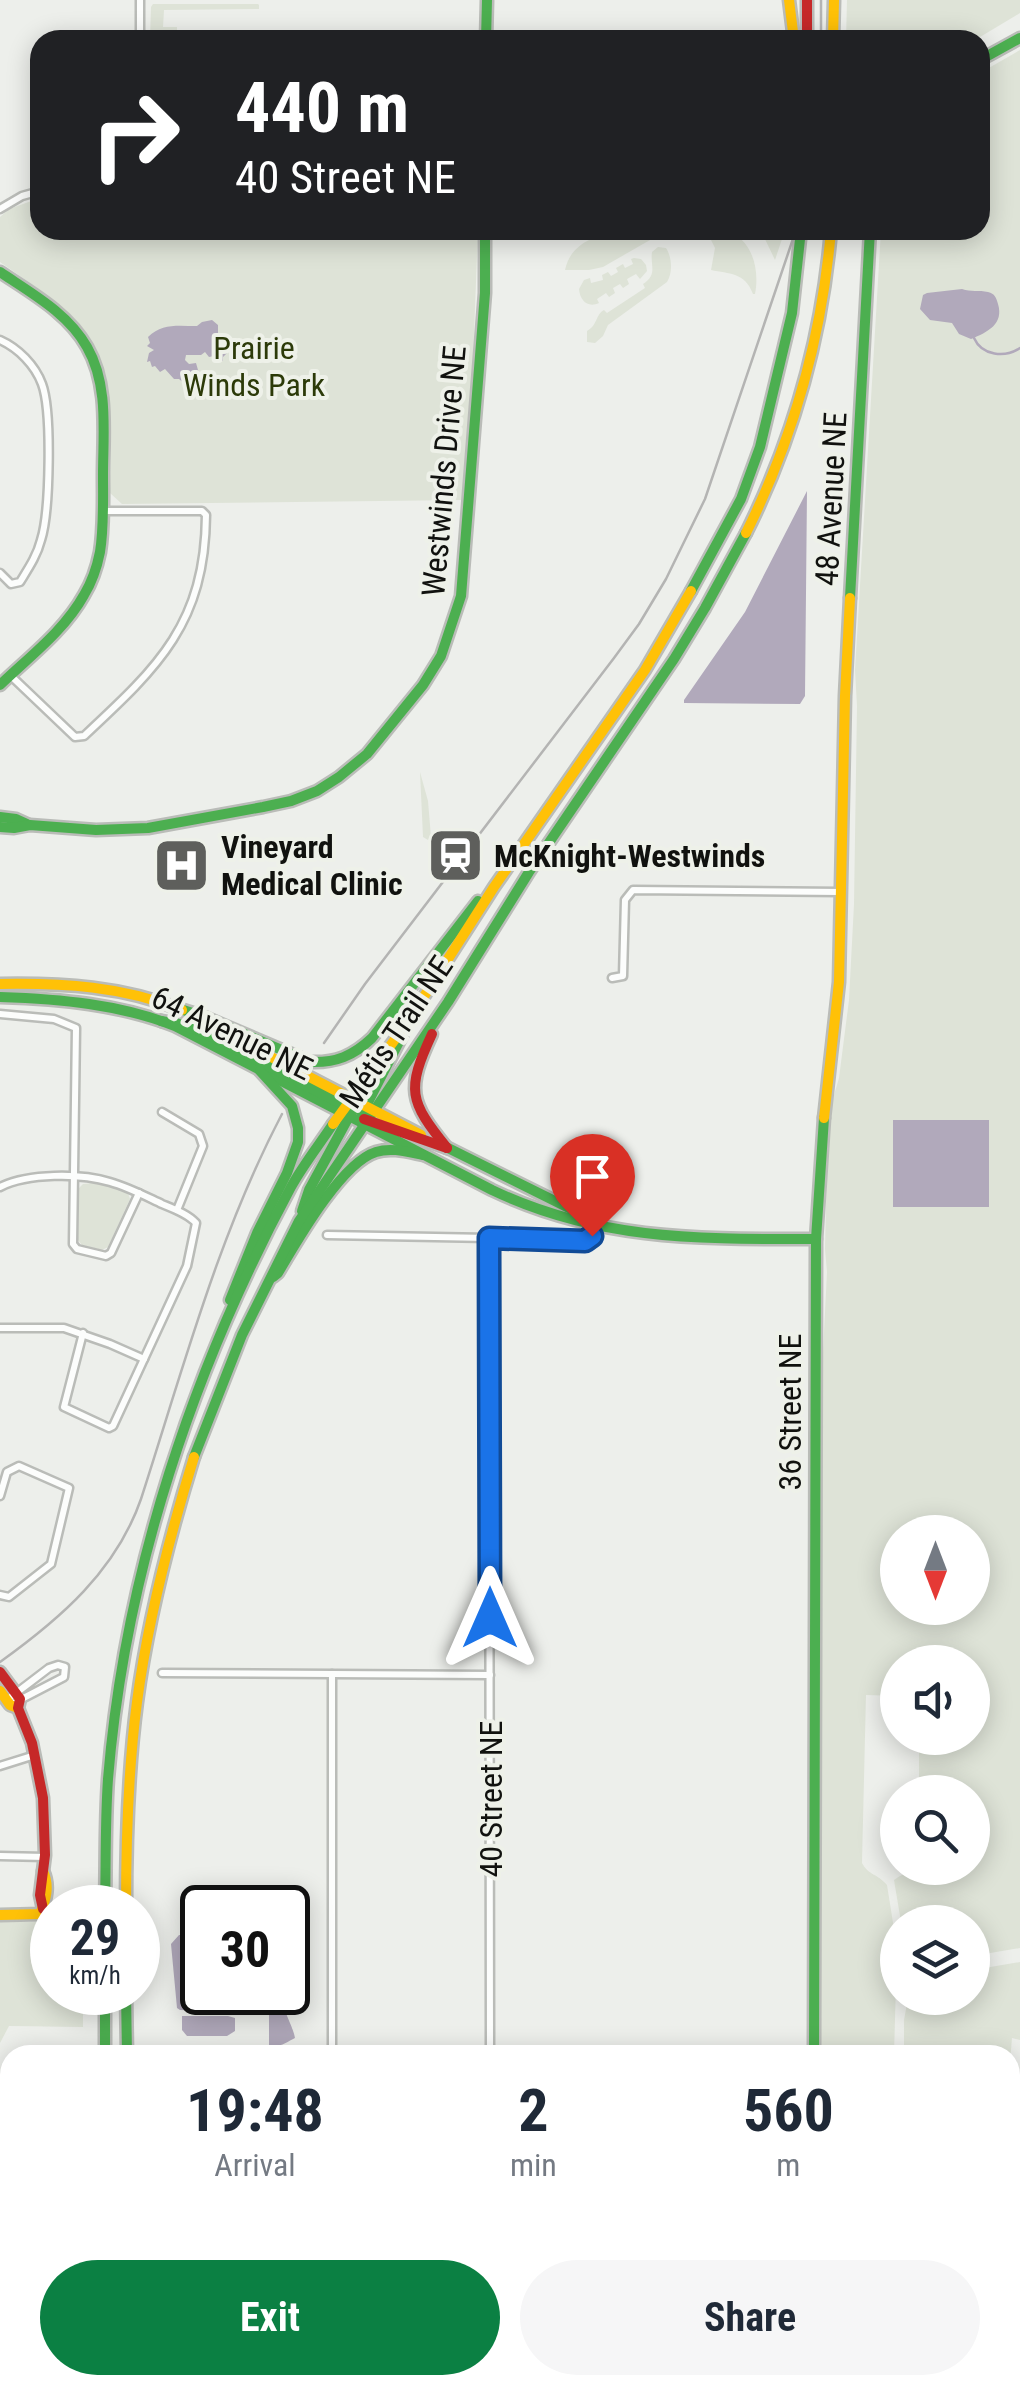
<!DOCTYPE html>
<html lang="en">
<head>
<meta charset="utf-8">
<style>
  :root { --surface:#fff; --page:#f6f6f7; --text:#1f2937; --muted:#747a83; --accent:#0b8043 }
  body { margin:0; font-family:"Roboto Condensed",sans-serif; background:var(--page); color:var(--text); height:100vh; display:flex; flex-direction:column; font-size:38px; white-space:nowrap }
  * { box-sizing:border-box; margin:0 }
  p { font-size:32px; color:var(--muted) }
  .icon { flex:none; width:55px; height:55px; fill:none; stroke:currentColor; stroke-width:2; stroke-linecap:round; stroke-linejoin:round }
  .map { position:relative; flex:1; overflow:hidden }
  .sheet { position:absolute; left:0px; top:2045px; width:1020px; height:350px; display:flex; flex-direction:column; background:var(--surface); border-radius:30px 30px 0 0; box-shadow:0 5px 25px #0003 }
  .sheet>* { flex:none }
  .top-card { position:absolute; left:30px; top:30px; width:960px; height:210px; border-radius:30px; box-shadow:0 5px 25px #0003; background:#202124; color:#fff; overflow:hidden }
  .needle { width:65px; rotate:180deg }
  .fabs { position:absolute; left:880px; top:1515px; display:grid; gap:20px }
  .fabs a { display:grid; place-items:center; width:110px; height:110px; border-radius:50%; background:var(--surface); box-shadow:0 5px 25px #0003; font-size:50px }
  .speed { position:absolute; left:30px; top:1885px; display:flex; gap:20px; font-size:50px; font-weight:700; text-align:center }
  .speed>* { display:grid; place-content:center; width:130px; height:130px; border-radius:50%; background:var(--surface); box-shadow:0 5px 25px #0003; line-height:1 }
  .speed small { font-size:25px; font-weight:400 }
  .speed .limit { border:5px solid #111; border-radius:15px; background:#fff; color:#111 }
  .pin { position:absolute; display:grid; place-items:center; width:85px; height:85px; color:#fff; margin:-102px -42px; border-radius:50% 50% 50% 0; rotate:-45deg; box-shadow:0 0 10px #0007 }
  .pin .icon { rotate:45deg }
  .me { position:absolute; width:110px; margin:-55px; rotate:0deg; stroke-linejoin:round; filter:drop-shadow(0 0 8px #0008) }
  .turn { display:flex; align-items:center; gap:35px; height:210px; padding:0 40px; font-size:45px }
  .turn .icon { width:130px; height:130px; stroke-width:2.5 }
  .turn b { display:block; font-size:70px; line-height:85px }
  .eta { display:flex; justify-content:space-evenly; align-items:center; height:170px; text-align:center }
  .eta b { font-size:60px; font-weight:700; line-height:70px }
  .cta { display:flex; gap:20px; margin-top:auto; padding:20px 40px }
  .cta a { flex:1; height:115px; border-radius:60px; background:var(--accent); color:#fff; font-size:40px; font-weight:700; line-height:115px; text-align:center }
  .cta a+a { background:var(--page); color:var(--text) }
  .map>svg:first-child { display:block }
</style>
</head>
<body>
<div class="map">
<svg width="1020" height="2395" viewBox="0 0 1020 2395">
  <rect width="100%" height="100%" fill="#edefeb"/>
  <!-- green -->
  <g fill="#dee3d7" fill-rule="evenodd">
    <polygon points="847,0 1020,0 1020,13 975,40 846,40"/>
    <polygon points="153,4 258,4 259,5 259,9 164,10 163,27 177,27 177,40 150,40 151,7"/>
    <path d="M1020,50V1948L973,1956L972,1922H901L894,1880C917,1863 945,1868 972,1868V1792H919V1738H972V1662H898L897,1696L866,1695L862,1863C868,1875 878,1874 887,1885L897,1948L894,2055H822L819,2054V1433L827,1272L825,1249L827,1159L832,1102L839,1078L849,1000L854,904L857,706L855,670L881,230H980V73ZM898,1532H972V1608H898Z"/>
    <path d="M40,198V230H478L473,361L463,500L122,504L110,493C110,431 120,361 70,314C49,295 24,279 0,262V217L9,209Z"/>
    <path d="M624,230H662L657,236L603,267L589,270H565C571,241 600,234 624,230Z"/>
    <path d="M706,230C707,230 722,230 724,230C752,237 760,269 755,294H753C745,272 729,274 711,270L715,248Z"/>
    <polygon points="757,230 785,230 775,260 764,237"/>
    <path d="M658,247L666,248C672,257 673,273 667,282L608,325L603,336L595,343L587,342V331C598,325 595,315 604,310L607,313L645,288L643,284C658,274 650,266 652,252Z"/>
    <path d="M634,258L641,259L646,265L647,271L640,279L636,274L627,279L629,284L623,288L620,284L613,288L615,293L609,297L606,293L597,299L599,303C588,308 580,301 579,289L584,280L590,278L591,283L603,280L602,275L608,272L611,276L618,272L616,268L623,264L625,268L633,264L631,259Z"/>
    <polygon points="420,772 428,801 431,837 428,840 423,837"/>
    <polygon points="94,1183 108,1185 128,1193 130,1199 108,1247 102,1250 82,1245 78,1240 79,1188 83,1184"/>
    <path d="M52,1911V1992L83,1993V2027L9,2026L0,2043V1920C18,1920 41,1928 52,1911Z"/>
    <polygon points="1020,1962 1020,2040 1012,2038 1010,2062 1010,2055 904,2055 904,2020 908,1998 972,1998 973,1970"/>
    <polygon points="1020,2152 1020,2234 1010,2234 1011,2153"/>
    <polygon points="1010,2334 1020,2335 1020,2395 958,2395 956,2385 1010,2385"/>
    <polygon points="923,2385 944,2385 946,2395 851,2395 856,2388"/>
  </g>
  <!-- water -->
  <g fill="#b1a9bb">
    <path d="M962,289C971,292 979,290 988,292C995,294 996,297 998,304C1004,324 988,332 971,339L959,334L952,323L930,320L920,309L923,295L927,293Z"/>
    <path d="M212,320L218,325V337L225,341L229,351L223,357V361L219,358L215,361L214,356L209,357L205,352L201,355H186L185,360L189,364L196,363L198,370L205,376L192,390L179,379H174L165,369L160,372L155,366L152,367L150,361L147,362L149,353L154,350L147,346L150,343L148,337C162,323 177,326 197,326L202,322Z"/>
    <polygon points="807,491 805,696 800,704 684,703 684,700 745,612"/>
    <rect x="893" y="1120" width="96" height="87"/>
    <path d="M179,1935H202V1992L237,1993V2006C221,2014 198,2010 180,2010L177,2008L171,1944Z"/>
    <path d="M287,1992C279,2010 292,2021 295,2038C287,2042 278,2049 269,2045V1993Z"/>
    <polygon points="182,2016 228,2016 235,2018 235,2031 227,2036 187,2036 182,2030"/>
  </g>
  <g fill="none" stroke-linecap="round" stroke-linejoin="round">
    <!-- stream -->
    <path stroke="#b1a9bb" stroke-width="2.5" d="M974,338C982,356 1005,358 1020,348"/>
    <defs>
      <g id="street">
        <polyline points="140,0 140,40"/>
        <polyline points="0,209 22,196 40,191"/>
        <path d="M0,340C18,348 35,365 42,384C52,411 50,512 41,540C37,556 28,569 20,582L11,584L0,573"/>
        <path d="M10,675L75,737L84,736C158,667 205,624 206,515L202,511H103"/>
        <polyline points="612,978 623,976 625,900 633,890 841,892"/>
        <polyline points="0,1014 54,1019 76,1028 73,1244 77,1249 106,1256 111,1253 139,1193"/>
        <polyline points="162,1112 199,1134 203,1146 177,1210"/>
        <path d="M0,1187C28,1173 80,1173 110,1182C128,1187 145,1196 162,1204C174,1209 188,1214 196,1223L187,1266L113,1426L109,1428L64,1407L83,1333"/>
        <polyline points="327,1235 489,1238"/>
        <polyline points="0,1328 64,1328 110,1344 144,1359"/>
        <polyline points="0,1496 7,1472 19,1466 69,1488 51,1564 9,1597 0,1595"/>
        <polyline points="162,1673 490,1675"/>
        <polyline points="7,1700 49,1668 58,1665 65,1667 64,1677 10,1705"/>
        <polyline points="0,1766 35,1755"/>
        <polyline points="0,1856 45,1857"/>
        <polyline points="48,2055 53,2055"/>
        <polyline points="327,2055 332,2047 332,1674"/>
        <polyline points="490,2055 489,1238 585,1241 592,1236 596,1227"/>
        <polyline points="0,2098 10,2098"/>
        <polyline points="0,2187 10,2187"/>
        <polyline points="0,2332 10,2332"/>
        <polyline points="488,2395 488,2385"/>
      </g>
      <g id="fast">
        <polyline points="486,40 487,0"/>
        <polyline points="980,60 1020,38"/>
        <path d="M0,272C31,293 68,313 87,347C109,385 103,433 103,475C103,501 104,527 100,552C97,567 92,582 84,595C64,631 29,657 0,685"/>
        <polyline points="691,591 741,499 760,447 792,313 801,230"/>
        <polyline points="850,598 870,230"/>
        <polyline points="0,817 16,819 27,824"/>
        <polyline points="0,827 14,828 30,825 96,830 148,828 263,807 291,801 317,791 339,777 367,754 423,685 441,656 461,596 485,293 485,230"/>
        <path d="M0,997C60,999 119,1004 175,1026L492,1190C599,1241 700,1239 816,1239"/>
        <path d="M177,1008L202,1016L310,1062C336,1063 353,1056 372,1038L478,901"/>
        <polyline points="161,1021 179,1024 202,1032 338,1102 362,1111 372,1111"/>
        <polyline points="362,1114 402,1036"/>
        <polyline points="444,1146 583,1215 594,1225"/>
        <polyline points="302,1211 309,1190 352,1111 352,1105"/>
        <path d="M273,1277L278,1273C297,1241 341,1163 376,1152C391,1147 408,1152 423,1155"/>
        <polyline points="230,1300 257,1233 287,1173 298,1142 298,1128 292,1106 260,1071"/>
        <polyline points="194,1457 242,1335 299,1221 448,1002 529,872 674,659 705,608 746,533"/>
        <path d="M105,1908C106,1865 105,1822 108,1779C125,1572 193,1369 291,1187C303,1165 319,1145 333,1124"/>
        <polyline points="105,1992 105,2055"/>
        <polyline points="126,1992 127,2055"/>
        <polyline points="814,2055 816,1239 824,1118"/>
        <polyline points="0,2370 10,2370"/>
        <polyline points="117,2385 120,2395"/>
        <polyline points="427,2385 473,2395"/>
        <polyline points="808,2385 808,2395"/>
        <polyline points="819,2385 819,2395"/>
        <polyline points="25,2388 60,2395"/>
        <polyline points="41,2388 256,2388 338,2385"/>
        <polyline points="775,2390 795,2395"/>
        <polyline points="185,2395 217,2388"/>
      </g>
      <g id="slow">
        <polyline points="789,0 794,40"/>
        <polyline points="833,40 834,0"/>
        <path d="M746,533C794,437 822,337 831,230"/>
        <path d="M0,984C63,983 123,986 182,1010"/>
        <polyline points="196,1018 421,1135"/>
        <polyline points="824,1118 839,982 845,696 850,598"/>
        <polyline points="333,1124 407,1023 494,887 645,670 691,591"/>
        <polyline points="0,1691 10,1705 18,1708"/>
        <path d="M126,1908C126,1839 128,1770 137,1702C148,1619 169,1538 194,1457"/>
        <path d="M0,1915L40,1914C46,1900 50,1886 43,1871"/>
        <polyline points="106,2385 106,2395"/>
        <polyline points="136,2385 136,2395"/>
        <polyline points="0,2386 19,2385"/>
      </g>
      <g id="jam">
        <polyline points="807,0 807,40"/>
        <path d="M432,1034C406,1090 409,1101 447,1148"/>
        <polyline points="364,1119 447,1148"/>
        <polyline points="0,1672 20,1699 18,1708 32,1743 43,1798 45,1855 40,1895 43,1909"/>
        <polyline points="664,2385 791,2385"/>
      </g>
    </defs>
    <!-- street casing -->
    <use href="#street" stroke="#babcb8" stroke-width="11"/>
    <!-- fast casing -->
    <use href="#fast" stroke="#babcb8" stroke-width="15"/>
    <!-- slow casing -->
    <use href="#slow" stroke="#babcb8" stroke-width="15"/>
    <!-- jam casing -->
    <use href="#jam" stroke="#babcb8" stroke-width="15"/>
    <!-- street -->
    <use href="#street" stroke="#fcfdfc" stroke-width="6"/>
    <!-- fast -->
    <use href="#fast" stroke="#4caf50" stroke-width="10"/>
    <!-- slow -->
    <use href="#slow" stroke="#ffc107" stroke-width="10"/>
    <!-- jam -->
    <use href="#jam" stroke="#c62828" stroke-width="10"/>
    <!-- tram -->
    <g stroke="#b4b4b3" stroke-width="2.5">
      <polyline points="821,40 821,0"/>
      <polyline points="324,1043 365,984 614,658 639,624 666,579 705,499 796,230"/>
      <path d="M0,1662C60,1619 116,1571 141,1499C183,1369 218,1236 282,1114"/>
    </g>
  </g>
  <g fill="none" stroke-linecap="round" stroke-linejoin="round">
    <defs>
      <polyline id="route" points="490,1618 489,1238 585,1241 592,1236"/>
    </defs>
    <!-- route casing -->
    <use href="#route" stroke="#114b97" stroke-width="25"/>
    <!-- route -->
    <use href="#route" stroke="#1a73e8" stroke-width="18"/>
  </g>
  <!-- icons -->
  <defs>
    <symbol id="station-square" viewBox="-11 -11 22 22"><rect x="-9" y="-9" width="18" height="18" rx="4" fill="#5e5f5c" stroke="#eef1e9"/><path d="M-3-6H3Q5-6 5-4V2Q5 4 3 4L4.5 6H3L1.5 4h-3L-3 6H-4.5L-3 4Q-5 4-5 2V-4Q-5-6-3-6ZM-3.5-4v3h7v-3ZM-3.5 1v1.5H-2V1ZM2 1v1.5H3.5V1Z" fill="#fff"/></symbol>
    <symbol id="hospital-square" viewBox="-11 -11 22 22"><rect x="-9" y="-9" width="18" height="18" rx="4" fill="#5e5f5c" stroke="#eef1e9"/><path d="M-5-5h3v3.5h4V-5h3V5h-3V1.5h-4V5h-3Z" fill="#fff"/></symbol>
  </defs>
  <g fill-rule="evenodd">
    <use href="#station-square" x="424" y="824" width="63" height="63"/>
    <use href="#hospital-square" x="150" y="834" width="63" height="63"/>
  </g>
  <g text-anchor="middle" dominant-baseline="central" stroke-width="8" stroke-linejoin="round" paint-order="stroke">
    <!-- park labels -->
    <g font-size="32" fill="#2c3a09" stroke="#eef1e9">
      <text x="254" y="348">Prairie<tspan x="254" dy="37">Winds Park</tspan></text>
    </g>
    <!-- street labels -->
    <g font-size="32" fill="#11120f" stroke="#eef1e9">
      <text transform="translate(444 471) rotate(-85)">Westwinds Drive NE</text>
      <text transform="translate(831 499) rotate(-87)">48 Avenue NE</text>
      <text transform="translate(396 1032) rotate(-56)">Métis Trail NE</text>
      <text transform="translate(232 1033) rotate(26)">64 Avenue NE</text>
      <text transform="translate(790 1412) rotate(-90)">36 Street NE</text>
      <text transform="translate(491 1799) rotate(-90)">40 Street NE</text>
    </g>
    <!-- poi labels -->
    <g font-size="32" font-weight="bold" fill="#11120f" stroke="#eef1e9" text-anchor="start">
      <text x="221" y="847">Vineyard<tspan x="221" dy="37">Medical Clinic</tspan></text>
      <text x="494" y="856">McKnight-Westwinds</text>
    </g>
  </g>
</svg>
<div class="fabs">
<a><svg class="needle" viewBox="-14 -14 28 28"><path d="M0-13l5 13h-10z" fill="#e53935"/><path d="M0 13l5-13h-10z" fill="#747a83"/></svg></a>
<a><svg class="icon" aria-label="sound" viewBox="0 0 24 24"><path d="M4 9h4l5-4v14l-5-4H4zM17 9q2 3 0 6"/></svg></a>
<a><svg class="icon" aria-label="search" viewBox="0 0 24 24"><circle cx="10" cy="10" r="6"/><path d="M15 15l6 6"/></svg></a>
<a><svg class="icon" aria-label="layers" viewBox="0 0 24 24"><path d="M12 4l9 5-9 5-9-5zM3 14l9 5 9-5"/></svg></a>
</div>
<div class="speed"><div>29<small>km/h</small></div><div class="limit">30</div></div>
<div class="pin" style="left:592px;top:1236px;background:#d93025"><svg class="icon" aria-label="arrive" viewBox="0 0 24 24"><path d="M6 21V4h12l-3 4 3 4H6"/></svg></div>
<svg class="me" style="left:490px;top:1618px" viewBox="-20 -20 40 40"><path d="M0-17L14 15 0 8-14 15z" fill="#1a73e8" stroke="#fff" stroke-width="4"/></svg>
<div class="top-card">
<div class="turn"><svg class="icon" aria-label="right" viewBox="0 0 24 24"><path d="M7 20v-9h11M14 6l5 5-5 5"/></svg><div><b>440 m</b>40 Street NE</div></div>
</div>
<section class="sheet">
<div class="eta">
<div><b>19:48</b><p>Arrival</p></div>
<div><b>2</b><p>min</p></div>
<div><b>560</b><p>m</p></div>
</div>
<div class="cta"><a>Exit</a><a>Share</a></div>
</section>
</div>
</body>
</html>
